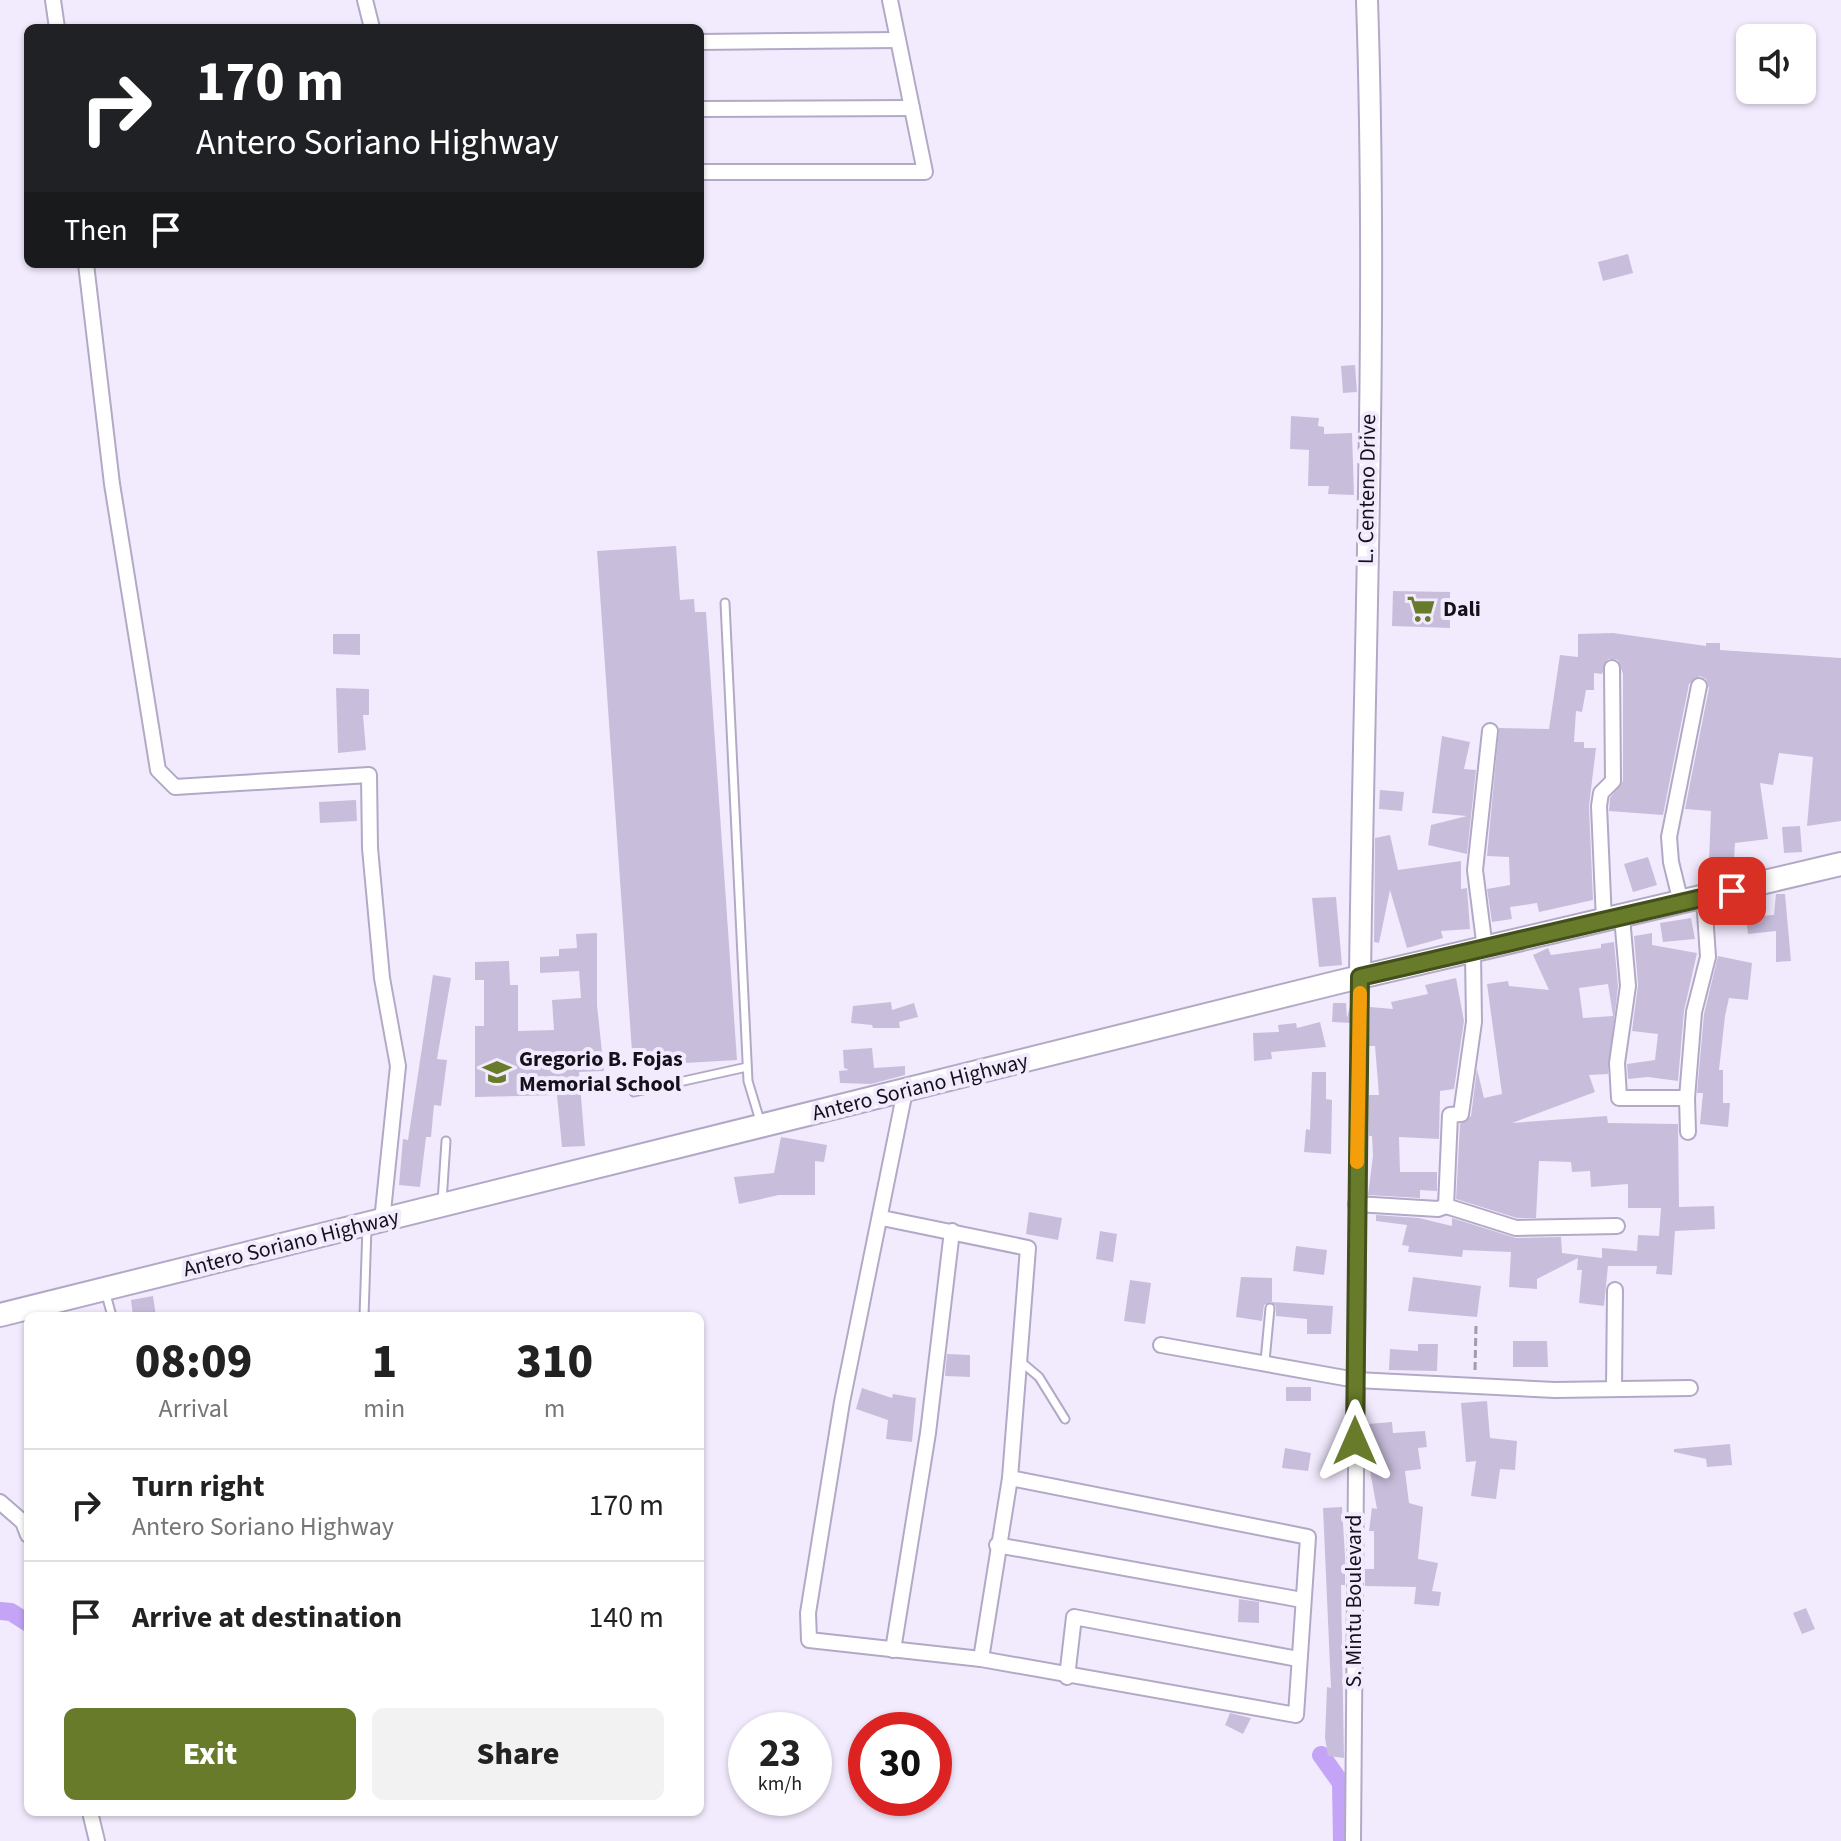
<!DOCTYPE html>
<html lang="en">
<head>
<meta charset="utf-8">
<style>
  :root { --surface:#fff; --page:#f2f2f2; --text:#222; --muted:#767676; --line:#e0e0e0; --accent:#687b2a }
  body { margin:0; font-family:"Source Sans 3",sans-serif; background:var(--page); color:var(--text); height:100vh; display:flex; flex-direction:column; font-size:30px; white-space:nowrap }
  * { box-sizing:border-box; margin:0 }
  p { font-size:26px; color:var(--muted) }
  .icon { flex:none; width:44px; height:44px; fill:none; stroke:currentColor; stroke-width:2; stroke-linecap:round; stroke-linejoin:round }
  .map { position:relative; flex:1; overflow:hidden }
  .panel { position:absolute; left:24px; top:1312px; width:680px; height:504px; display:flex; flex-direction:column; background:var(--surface); border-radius:12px; box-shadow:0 2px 6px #0004 }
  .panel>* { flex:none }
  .top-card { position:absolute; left:24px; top:24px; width:680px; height:244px; border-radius:12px; box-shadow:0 2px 6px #0004; background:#202124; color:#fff; overflow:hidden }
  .fabs { position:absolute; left:1736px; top:24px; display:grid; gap:16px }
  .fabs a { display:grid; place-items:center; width:80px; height:80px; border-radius:12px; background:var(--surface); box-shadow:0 2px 6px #0004; font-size:40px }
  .speed { position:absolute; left:728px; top:1712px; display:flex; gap:16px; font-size:40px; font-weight:700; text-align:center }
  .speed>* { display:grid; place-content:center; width:104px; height:104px; border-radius:50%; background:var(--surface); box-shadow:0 2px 6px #0004; line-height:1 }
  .speed small { font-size:20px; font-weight:400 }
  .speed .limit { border:12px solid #d22; background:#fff; color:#111 }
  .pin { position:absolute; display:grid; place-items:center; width:68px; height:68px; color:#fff; margin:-34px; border-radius:16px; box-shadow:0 4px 12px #0006 }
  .me { position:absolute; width:88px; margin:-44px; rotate:0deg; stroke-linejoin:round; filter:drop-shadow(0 0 6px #0008) }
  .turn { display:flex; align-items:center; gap:28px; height:168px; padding:0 40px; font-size:36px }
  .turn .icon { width:104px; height:104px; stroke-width:2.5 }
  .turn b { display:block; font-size:56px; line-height:68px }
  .then { display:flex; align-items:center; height:76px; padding:0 40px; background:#0003; gap:16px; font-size:30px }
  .eta { display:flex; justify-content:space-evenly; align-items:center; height:136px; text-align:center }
  .eta b { font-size:48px; font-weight:800; line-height:56px }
  .primary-button { display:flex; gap:16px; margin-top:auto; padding:16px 40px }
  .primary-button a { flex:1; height:92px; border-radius:12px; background:var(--accent); color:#fff; font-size:32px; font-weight:800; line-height:92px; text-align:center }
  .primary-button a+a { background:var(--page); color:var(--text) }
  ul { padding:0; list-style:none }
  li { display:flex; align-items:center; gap:24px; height:112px; padding:0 40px; border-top:2px solid var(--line) }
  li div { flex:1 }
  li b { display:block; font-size:30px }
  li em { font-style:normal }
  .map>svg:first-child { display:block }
</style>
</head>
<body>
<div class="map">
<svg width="1841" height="1841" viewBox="0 0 1841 1841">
  <rect width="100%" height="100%" fill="#f2ebfe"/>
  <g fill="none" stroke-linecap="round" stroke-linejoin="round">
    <!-- canal -->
    <g stroke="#c3a4f6" stroke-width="18">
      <polyline points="0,1611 11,1612 28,1623"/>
      <polyline points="1321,1755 1341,1783 1342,1841"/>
    </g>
  </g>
  <!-- building -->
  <g fill="#c8bedc" fill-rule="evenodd">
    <polygon points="1628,254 1633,273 1603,281 1598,262"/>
    <polygon points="1355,365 1357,392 1343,393 1341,366"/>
    <polygon points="1291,416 1319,418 1318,426 1324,427 1324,434 1352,433 1354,495 1328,494 1329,486 1308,486 1309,450 1290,449"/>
    <polygon points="676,546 680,600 694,599 695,612 706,612 737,1060 633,1066 597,551"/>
    <polygon points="1393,591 1450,592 1450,628 1392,626"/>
    <polygon points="1613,633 1706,646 1706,643 1720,643 1720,650 1841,658 1841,821 1807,826 1813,757 1779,753 1773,785 1760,783 1768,839 1735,843 1734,861 1709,860 1711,811 1685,809 1709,688 1706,679 1700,676 1689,684 1663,815 1609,811 1610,798 1623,781 1623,674 1618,660 1608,659 1602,674 1594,673 1594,690 1586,690 1582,712 1576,711 1574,742 1584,742 1584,748 1596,748 1589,806 1593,900 1539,912 1537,903 1510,907 1512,919 1492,922 1487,889 1510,885 1509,857 1487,856 1499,728 1549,729 1560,655 1578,657 1578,634"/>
    <polygon points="333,634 360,634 360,655 333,654"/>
    <polygon points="336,688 369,689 369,715 363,715 366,750 338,753"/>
    <polygon points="1442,736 1470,742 1464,769 1476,770 1467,854 1428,845 1431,825 1467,816 1432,813"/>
    <polygon points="1380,790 1404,792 1402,811 1379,809"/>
    <polygon points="356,800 357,821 320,823 319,802"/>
    <polygon points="1800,826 1802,852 1784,853 1782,827"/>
    <polygon points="1390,835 1398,870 1461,861 1461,889 1467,888 1470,929 1441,931 1443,938 1407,948 1390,890 1379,943 1374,942 1375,838"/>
    <polygon points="1648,857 1657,885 1633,892 1624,864"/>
    <polygon points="1776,894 1785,894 1791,961 1776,962 1776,931 1748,934 1746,917 1774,915"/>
    <polygon points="1336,897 1342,965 1319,967 1312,898"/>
    <polygon points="1691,918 1695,939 1663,942 1660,923"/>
    <polygon points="597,933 597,1005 604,1071 579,1072 585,1146 562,1147 557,1095 475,1097 475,1026 484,1026 484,980 475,980 475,962 509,961 510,985 518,985 518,1031 554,1030 552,1000 581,998 579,971 540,973 540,957 559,956 559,949 577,948 576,934"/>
    <polygon points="1652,933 1652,945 1697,953 1684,1011 1678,1081 1648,1077 1628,1079 1627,1064 1655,1060 1658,1034 1632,1031 1638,985 1634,936"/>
    <path d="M1614,942L1618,986L1608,1074L1589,1075L1595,1092L1512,1123L1607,1116L1608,1123L1678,1124L1679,1207L1714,1206L1715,1229L1675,1231L1672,1275L1656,1274L1657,1266H1608L1604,1306L1579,1303L1582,1270H1577L1578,1258L1537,1279V1289L1509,1287L1511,1252L1463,1250L1462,1257L1408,1252L1409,1246L1402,1245L1407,1225L1376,1221V1215L1419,1218L1452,1226V1218L1516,1238L1561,1237L1562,1253L1602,1258V1248L1637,1251L1638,1235L1659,1236L1661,1208H1628V1184L1591,1187L1590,1171L1572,1172L1571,1162L1539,1161L1536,1218H1517L1456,1199L1460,1124L1471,1116L1477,1069L1484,1098L1502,1094L1487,984L1508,981L1509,986L1549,990L1533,955L1548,948L1551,955L1601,948V944ZM1608,984L1613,1016L1583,1018L1579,988Z"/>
    <polygon points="1718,956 1752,963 1748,1000 1729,998 1725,1016 1719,1070 1723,1070 1723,1103 1730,1103 1728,1127 1700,1124 1703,1093 1697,1093 1704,1014"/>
    <polygon points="433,975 451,978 437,1059 447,1060 441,1106 434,1105 431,1137 426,1137 420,1187 399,1185 403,1139 408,1140"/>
    <polygon points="1456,978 1464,1021 1454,1089 1440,1091 1439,1139 1399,1137 1400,1172 1437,1172 1437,1191 1420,1190 1420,1198 1368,1195 1373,1156 1372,1136 1369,1136 1369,1095 1379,1095 1375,1046 1369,1046 1370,1007 1393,1009 1391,1002 1428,994 1425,985"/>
    <polygon points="891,1002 892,1010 914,1003 918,1017 899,1022 900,1028 873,1028 872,1025 851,1023 853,1006"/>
    <polygon points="1333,1003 1346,1003 1347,1018 1350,1006 1350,1023 1332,1022"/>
    <polygon points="1320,1022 1326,1047 1271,1052 1272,1059 1254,1061 1253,1033 1279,1032 1278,1025 1296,1023 1297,1028"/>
    <polygon points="872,1048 874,1068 905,1066 905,1075 871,1084 840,1083 839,1071 849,1070 844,1068 843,1050"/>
    <polygon points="1312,1072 1326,1072 1326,1099 1332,1100 1331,1154 1304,1152 1306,1129 1310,1130"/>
    <polygon points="781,1137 827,1145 824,1162 815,1161 815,1195 779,1195 739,1204 734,1177 774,1173"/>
    <polygon points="1029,1212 1062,1218 1058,1240 1026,1234"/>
    <polygon points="1100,1231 1117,1234 1113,1262 1096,1259"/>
    <polygon points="1296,1246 1327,1250 1324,1275 1293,1271"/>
    <polygon points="1241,1277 1272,1278 1272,1302 1333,1306 1331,1334 1307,1334 1307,1319 1276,1316 1276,1306 1271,1302 1264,1305 1262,1321 1236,1317"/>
    <polygon points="1413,1277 1481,1286 1477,1317 1408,1311"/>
    <polygon points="1130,1280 1151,1283 1145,1324 1124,1321"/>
    <polygon points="153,1296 156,1316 133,1316 131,1300"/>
    <polygon points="1513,1341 1547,1341 1548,1367 1513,1367"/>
    <polygon points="1418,1344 1438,1344 1437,1371 1389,1370 1390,1349 1418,1351"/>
    <polygon points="947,1354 970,1355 970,1377 945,1376"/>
    <rect x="1286" y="1387" width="25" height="14"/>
    <polygon points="862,1388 892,1398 893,1394 916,1398 912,1442 886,1439 888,1420 856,1409"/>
    <polygon points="1487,1401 1490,1438 1517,1441 1515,1470 1500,1469 1496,1499 1471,1496 1476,1461 1466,1462 1461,1403"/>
    <polygon points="1392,1422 1393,1433 1425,1431 1427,1447 1418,1448 1421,1469 1405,1471 1409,1503 1423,1507 1418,1559 1438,1563 1432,1591 1441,1592 1439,1606 1414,1604 1416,1587 1365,1586 1365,1569 1374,1569 1374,1531 1369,1531 1372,1508 1377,1509 1370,1471 1368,1424"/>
    <polygon points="1730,1444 1732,1465 1707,1467 1706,1459 1674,1452 1674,1449"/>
    <polygon points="1285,1448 1311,1453 1308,1471 1282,1468"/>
    <polygon points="1342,1507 1345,1556 1345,1585 1341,1585 1344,1758 1328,1756 1325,1738 1327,1687 1331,1688 1323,1508"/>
    <polygon points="1239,1599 1259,1602 1259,1623 1238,1622"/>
    <polygon points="1806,1608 1815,1629 1802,1634 1793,1613"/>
    <polygon points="1230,1713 1251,1718 1243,1734 1225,1725"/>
  </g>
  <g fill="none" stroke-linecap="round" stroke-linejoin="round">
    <defs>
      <g id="lane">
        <polyline points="725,603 748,1081 761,1124"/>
        <polyline points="634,1092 747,1067"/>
        <polyline points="442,1202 446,1141"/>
        <polyline points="105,1291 112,1316"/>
        <polyline points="364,1316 367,1227"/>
        <polyline points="1020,1361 1039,1377 1065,1419"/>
        <polyline points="1265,1361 1270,1308"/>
      </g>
      <g id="street">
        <polyline points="53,0 57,28"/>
        <polyline points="365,0 372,28"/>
        <polyline points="700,42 898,40"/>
        <polyline points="700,109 912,108"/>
        <polyline points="700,172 925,172 890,0"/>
        <polyline points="86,264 112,484 158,770 175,787 369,775 370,848 382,978 398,1066 382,1221"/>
        <polyline points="1681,903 1671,862 1669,837 1699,686"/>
        <polyline points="1622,917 1628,986 1617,1063 1619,1098 1687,1098 1694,1012 1708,957 1704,898"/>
        <polyline points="1604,921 1599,806 1601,793 1613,781 1612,668"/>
        <polyline points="1485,949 1475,870 1490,731"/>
        <polyline points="1473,953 1474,1022 1461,1114 1450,1115 1446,1206 1516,1228 1617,1226"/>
        <polyline points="1687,1098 1688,1132"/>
        <polyline points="1356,1204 1438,1209 1446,1206"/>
        <polyline points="882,1218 1028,1248 1010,1478 1308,1537 1296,1715 981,1659 809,1640 808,1613 842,1402 905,1091"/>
        <polyline points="1161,1345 1356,1380 1555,1390 1690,1388"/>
        <polyline points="1614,1389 1615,1290"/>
        <polyline points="0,1502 23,1522 28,1535"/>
        <polyline points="997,1545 1302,1600"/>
        <polyline points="893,1650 928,1433 952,1231"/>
        <polyline points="981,1659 1010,1478"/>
        <polyline points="1067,1677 1074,1617 1298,1659"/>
        <polyline points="90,1812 97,1841"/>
        <polyline points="1353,1841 1360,977"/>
      </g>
      <path id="secondary" d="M1360,977C1364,652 1378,325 1367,0"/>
      <polyline id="primary" points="0,1315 1339,982 1841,864"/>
    </defs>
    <!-- lane casing -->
    <use href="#lane" stroke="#b3a9c6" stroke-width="11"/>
    <!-- street casing -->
    <use href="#street" stroke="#b3a9c6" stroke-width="18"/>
    <!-- secondary casing -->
    <use href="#secondary" stroke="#b3a9c6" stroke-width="24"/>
    <!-- primary casing -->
    <use href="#primary" stroke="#b3a9c6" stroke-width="26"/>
    <!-- path -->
    <polyline stroke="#a19bab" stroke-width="3" stroke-dasharray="8 4" stroke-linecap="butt" points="1475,1370 1476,1325"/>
    <!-- lane -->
    <use href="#lane" stroke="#fff" stroke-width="7"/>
    <!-- street -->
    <use href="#street" stroke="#fff" stroke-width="14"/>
    <!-- secondary -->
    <use href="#secondary" stroke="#fff" stroke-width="20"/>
    <!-- primary -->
    <use href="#primary" stroke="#fff" stroke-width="22"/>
  </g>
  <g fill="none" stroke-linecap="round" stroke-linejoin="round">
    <defs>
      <polyline id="route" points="1355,1441 1360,977 1732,891"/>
    </defs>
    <!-- route casing -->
    <use href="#route" stroke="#44501b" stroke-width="20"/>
    <!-- route -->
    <use href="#route" stroke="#687b2a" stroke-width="14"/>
    <!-- slow -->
    <polyline stroke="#f59e0b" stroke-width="14" points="1357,1162 1360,993"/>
  </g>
  <!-- icons -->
  <defs>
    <symbol id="supermarket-bare" viewBox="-9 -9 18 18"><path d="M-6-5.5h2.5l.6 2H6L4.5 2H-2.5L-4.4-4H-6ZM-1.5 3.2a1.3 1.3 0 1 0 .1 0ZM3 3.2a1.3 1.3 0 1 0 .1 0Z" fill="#687b2a" stroke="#f2ebfe" stroke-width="2.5" paint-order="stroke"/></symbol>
    <symbol id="school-bare" viewBox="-9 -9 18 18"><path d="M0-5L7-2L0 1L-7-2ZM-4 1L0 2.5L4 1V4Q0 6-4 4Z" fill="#687b2a" stroke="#f2ebfe" stroke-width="2.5" paint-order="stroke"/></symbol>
  </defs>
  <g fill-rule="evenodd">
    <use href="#supermarket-bare" x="1401" y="589" width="40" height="40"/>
    <use href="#school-bare" x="477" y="1052" width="40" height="40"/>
  </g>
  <g text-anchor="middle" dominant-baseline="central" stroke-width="8" stroke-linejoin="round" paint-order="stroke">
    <!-- street labels -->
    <g font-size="22" fill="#15111b" stroke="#f2ebfe">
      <text transform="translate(1367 489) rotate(-89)">L. Centeno Drive</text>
      <text transform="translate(920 1087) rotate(-14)">Antero Soriano Highway</text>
      <text transform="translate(291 1243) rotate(-14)">Antero Soriano Highway</text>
      <text transform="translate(1354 1601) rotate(-90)">S. Mintu Boulevard</text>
    </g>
    <!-- poi labels -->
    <g font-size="22" font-weight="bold" fill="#15111b" stroke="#f2ebfe" text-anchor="start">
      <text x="1443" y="609">Dali</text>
      <text x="519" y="1059">Gregorio B. Fojas<tspan x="519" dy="25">Memorial School</tspan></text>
    </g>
  </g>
</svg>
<div class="fabs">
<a><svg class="icon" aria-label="sound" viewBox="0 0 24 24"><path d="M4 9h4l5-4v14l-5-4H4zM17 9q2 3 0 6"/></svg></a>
</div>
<div class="speed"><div>23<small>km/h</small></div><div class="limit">30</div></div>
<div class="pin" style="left:1732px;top:891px;background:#d93025"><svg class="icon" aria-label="arrive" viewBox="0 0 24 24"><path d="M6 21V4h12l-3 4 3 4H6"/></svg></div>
<svg class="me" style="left:1355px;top:1441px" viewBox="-20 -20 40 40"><path d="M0-17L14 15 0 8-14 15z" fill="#687b2a" stroke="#fff" stroke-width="4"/></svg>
<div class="top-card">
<div class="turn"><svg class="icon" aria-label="right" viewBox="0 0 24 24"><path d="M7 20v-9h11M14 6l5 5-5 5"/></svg><div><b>170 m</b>Antero Soriano Highway</div></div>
<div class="then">Then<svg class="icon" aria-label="arrive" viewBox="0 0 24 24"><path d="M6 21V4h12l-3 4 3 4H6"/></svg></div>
</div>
<section class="panel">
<div class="eta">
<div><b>08:09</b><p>Arrival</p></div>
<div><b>1</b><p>min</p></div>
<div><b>310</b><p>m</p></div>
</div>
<ul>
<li><svg class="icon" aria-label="right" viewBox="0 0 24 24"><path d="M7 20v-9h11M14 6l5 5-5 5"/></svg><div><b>Turn right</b><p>Antero Soriano Highway</p></div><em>170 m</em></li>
<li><svg class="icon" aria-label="arrive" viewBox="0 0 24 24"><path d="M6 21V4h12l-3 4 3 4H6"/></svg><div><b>Arrive at destination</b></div><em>140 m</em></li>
</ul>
<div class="primary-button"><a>Exit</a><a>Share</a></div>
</section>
</div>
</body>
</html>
